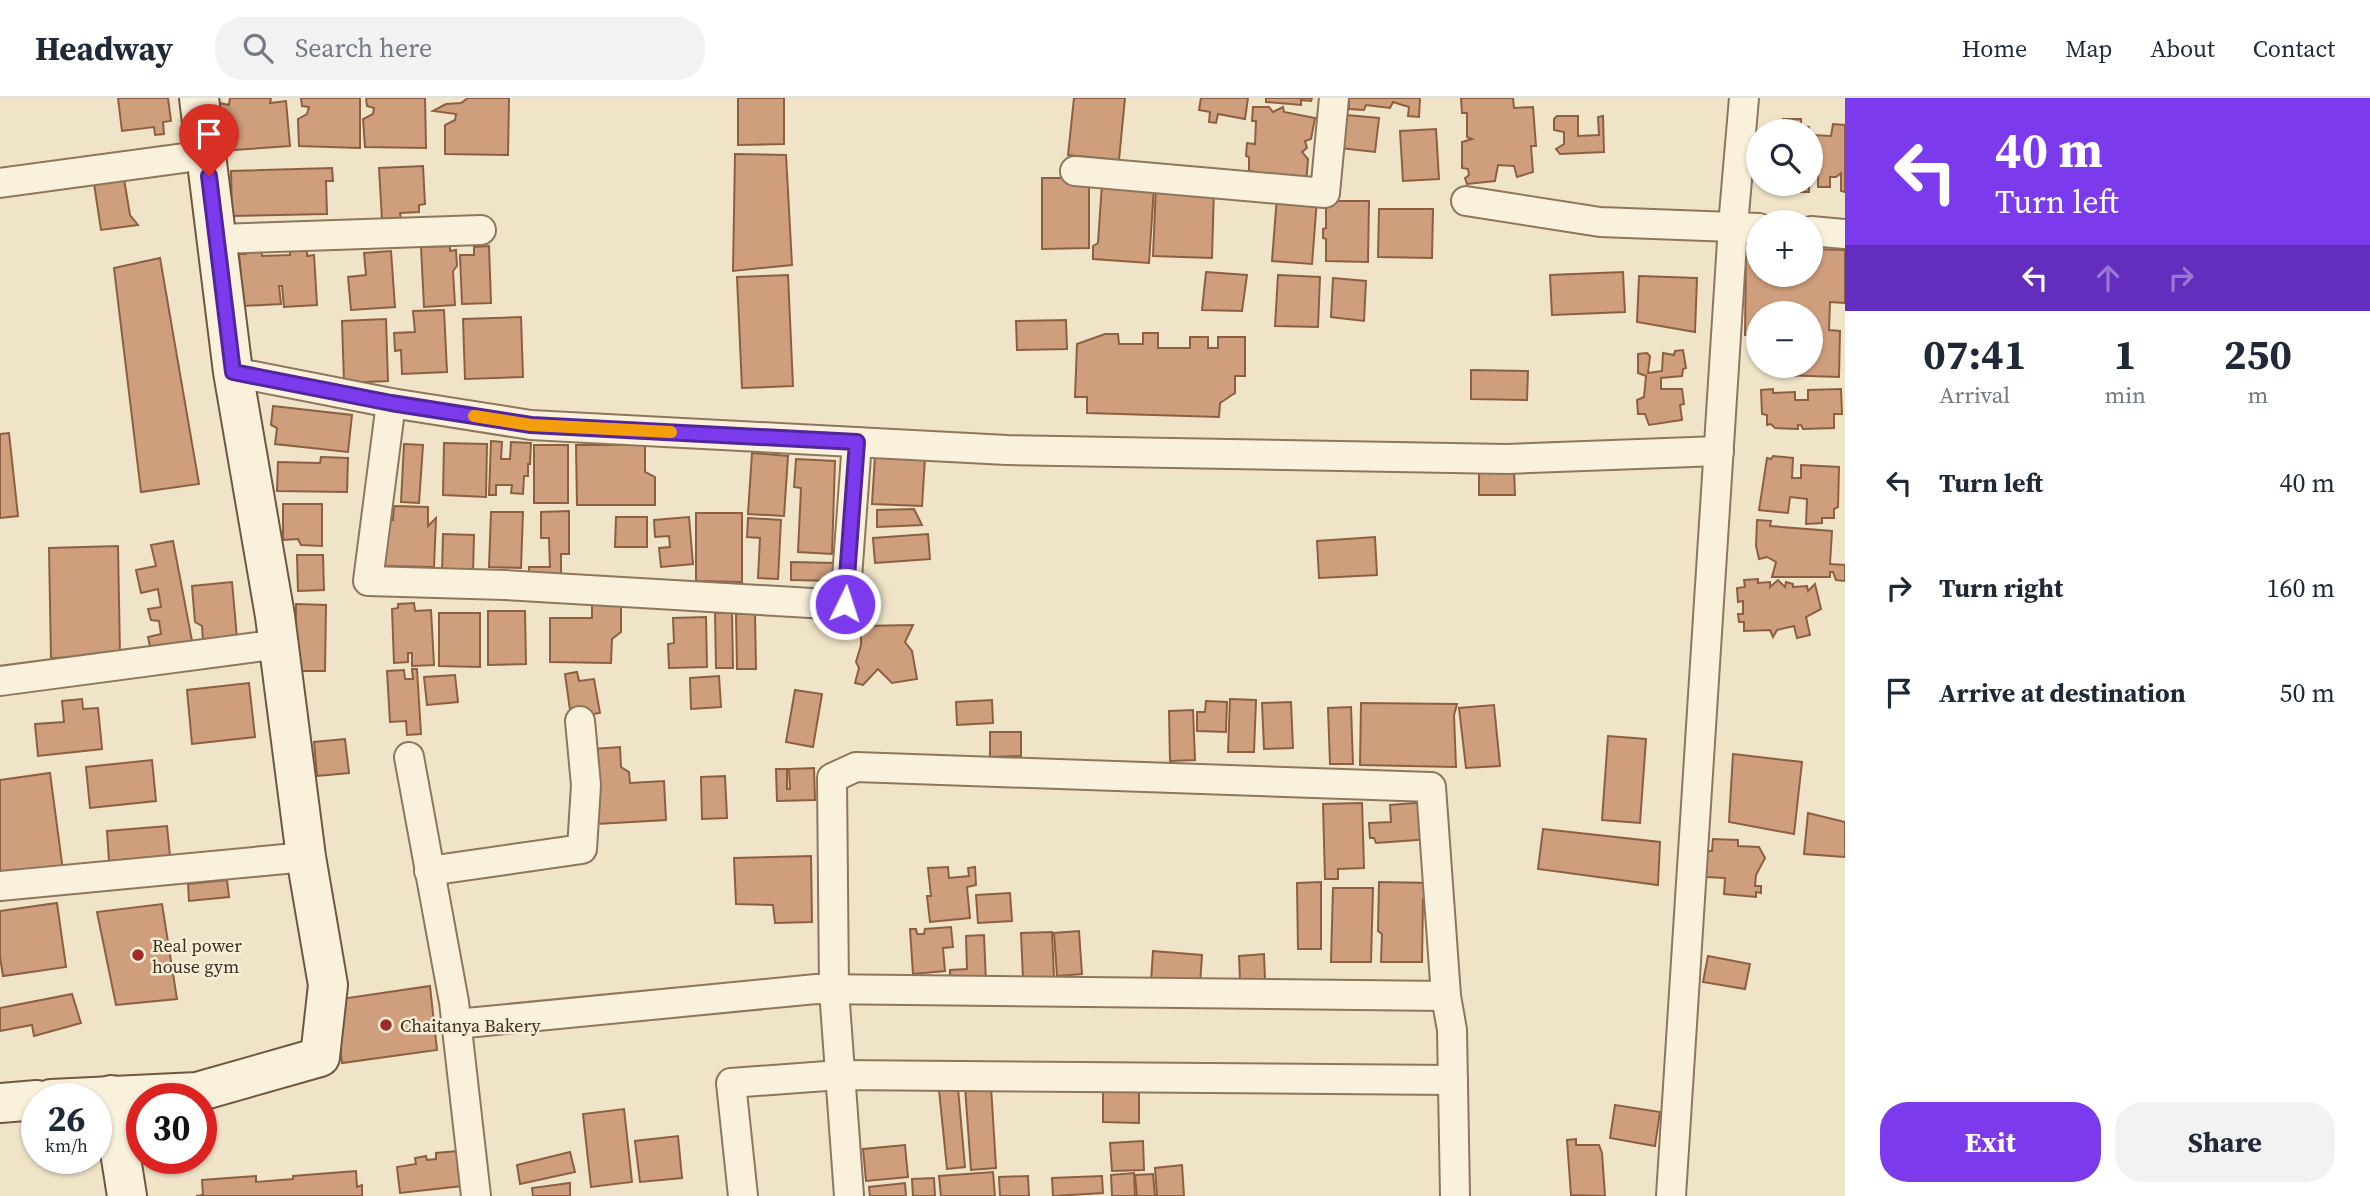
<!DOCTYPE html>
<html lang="en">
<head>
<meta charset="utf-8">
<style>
  :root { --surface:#fff; --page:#f2f2f3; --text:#1f2937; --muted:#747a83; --line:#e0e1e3; --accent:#7c3aed }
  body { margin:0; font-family:"Source Serif 4",serif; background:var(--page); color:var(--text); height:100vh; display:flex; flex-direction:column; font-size:26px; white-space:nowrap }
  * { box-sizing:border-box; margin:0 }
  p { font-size:23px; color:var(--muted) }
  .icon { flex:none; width:38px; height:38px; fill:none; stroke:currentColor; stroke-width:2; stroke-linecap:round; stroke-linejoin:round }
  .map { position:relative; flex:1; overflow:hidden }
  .panel { display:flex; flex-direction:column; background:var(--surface); width:525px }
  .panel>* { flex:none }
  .banner { background:#7c3aed; color:#fff; overflow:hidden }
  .buttons { position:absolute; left:1746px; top:21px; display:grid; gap:14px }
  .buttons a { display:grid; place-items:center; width:77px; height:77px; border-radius:50%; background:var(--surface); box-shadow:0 2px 5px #0004; font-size:35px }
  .speed { position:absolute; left:21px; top:985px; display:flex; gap:14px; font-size:35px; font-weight:700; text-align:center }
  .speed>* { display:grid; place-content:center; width:91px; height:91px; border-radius:50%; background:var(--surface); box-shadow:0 2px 5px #0004; line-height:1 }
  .speed small { font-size:18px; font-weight:400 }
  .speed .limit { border:10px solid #d22; background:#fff; color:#111 }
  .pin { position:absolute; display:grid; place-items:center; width:60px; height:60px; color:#fff; margin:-72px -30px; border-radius:50% 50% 50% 0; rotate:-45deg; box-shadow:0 0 7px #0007 }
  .pin .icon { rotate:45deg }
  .me { position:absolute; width:77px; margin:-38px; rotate:4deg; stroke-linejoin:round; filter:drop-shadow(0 0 5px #0008) }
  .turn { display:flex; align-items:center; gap:24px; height:147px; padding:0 35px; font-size:32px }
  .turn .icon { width:91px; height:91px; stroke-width:2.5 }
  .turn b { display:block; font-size:49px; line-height:60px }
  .lanes { display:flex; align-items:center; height:66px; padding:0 35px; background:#0003; justify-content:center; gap:35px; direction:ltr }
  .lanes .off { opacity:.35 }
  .eta { display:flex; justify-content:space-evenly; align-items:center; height:119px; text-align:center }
  .eta b { font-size:42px; font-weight:700; line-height:49px }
  .action { display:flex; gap:14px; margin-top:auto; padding:14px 35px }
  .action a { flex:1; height:80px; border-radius:28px; background:var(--accent); color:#fff; font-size:28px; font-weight:700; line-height:80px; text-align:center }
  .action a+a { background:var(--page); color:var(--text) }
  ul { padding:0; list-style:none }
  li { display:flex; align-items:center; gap:21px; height:105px; padding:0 35px }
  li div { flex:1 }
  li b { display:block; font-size:26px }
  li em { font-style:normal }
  header { display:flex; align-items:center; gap:42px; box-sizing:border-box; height:98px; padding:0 35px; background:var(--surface); border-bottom:2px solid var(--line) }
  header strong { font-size:33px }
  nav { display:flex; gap:38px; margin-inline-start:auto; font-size:24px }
  .search { width:490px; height:63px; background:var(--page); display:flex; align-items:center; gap:18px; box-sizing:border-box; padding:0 24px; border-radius:28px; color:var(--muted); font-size:26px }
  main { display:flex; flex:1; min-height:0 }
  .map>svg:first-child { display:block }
</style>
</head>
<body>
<header>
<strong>Headway</strong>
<div class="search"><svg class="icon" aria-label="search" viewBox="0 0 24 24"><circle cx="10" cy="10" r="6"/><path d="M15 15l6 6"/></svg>Search here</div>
<nav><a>Home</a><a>Map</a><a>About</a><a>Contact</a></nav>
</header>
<main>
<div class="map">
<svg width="1845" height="1098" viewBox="0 0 1845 1098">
  <rect width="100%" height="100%" fill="#f0e4c8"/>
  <!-- building -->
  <g fill="#cf9f7d" stroke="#8d5f41" stroke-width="2">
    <polygon points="118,0 168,0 171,23 163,24 164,36 155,37 154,29 122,33"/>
    <polygon points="230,0 271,0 270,5 286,3 290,48 220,53 225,34 214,29 215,4 229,7"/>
    <polygon points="301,0 360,0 360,50 299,48 298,21 307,16 309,9 302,8"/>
    <polygon points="366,0 425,0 426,50 365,49 363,21 373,16 374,10 367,8"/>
    <polygon points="468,0 509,0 508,57 445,56 445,27 455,22 456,16 433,13 446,6 461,5"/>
    <polygon points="738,0 784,0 784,46 738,47"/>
    <polygon points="1074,0 1125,0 1119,62 1068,57"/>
    <polygon points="1201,0 1248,0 1245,21 1218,16 1216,25 1209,24 1210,14 1199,12"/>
    <polygon points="1266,0 1312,0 1311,3 1301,2 1301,7 1266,4"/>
    <polygon points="1349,0 1420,0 1419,19 1408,18 1409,9 1393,4 1390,10 1366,7 1364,12 1349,11"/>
    <polygon points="1461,0 1513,0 1514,10 1533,9 1536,48 1531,48 1533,74 1517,79 1514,68 1498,67 1495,83 1467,86 1465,80 1469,77 1468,71 1462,70 1462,44 1472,41 1467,39 1467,15 1462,15"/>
    <polygon points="1253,9 1269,9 1273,14 1283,9 1284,14 1315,20 1311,41 1305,43 1307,50 1302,54 1308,61 1306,87 1251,83 1252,73 1249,73 1249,59 1246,58 1247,45 1255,46 1256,23 1252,23"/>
    <polygon points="1335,16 1379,20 1375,54 1331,49"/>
    <polygon points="1557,18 1578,18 1578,38 1599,37 1598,19 1603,18 1604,54 1560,56 1556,51 1564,46 1564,34 1554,32 1554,21"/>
    <polygon points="1783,21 1801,21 1801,28 1809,29 1809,33 1783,33"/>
    <polygon points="1833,26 1845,27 1845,94 1841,93 1841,75 1836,79 1830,79 1830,89 1818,89 1818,75 1811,75 1813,37 1831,38"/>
    <polygon points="1436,31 1439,81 1403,83 1400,33"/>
    <polygon points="735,56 786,57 792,167 733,173"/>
    <polygon points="423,68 425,106 419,107 419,114 400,115 401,121 382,122 379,70"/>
    <polygon points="332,70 333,83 326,83 327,116 232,118 231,73"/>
    <polygon points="123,75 130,117 138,127 101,132 93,79"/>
    <polygon points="1042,80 1089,80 1089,150 1042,151"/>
    <polygon points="1102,86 1154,89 1149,165 1093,161 1093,148 1098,145"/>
    <polygon points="1782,86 1809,86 1809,94 1781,94"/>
    <polygon points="1156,87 1214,89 1212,160 1153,158"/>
    <polygon points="1277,98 1317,101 1312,166 1272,163"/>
    <polygon points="1326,103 1369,103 1368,164 1326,163 1326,141 1323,140 1323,131 1326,130"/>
    <polygon points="1379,111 1433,111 1432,160 1378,159"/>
    <polygon points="450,148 450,153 456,152 457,168 453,173 455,207 424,209 421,149"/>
    <polygon points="489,148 491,205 462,206 460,157 474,157 474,149"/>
    <polygon points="261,150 262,158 290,157 290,152 307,151 307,158 314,157 317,207 284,209 282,188 279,188 281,206 243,208 239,156 246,156 246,151"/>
    <polygon points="1746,151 1759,151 1759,177 1811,177 1811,151 1845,152 1845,205 1830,204 1829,232 1840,233 1839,279 1775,277 1775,268 1811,268 1811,215 1759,215 1759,237 1745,237"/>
    <polygon points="391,153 395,209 351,212 348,179 366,177 364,155"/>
    <polygon points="160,160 199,386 141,394 114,170"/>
    <polygon points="1206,174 1247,177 1242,213 1202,212"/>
    <polygon points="1623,174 1625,214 1552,217 1550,177"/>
    <polygon points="788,177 793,288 742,290 737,179"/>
    <polygon points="1278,177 1320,179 1318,229 1275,228"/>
    <polygon points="1639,178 1697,180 1695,234 1637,224"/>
    <polygon points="1333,180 1366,183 1364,223 1331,219"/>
    <polygon points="444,212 447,274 402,276 401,252 395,253 394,235 415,234 413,213"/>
    <polygon points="521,219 523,279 465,281 463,221"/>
    <polygon points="386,221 388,283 344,285 342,223"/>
    <polygon points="1066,222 1067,251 1017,252 1016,223"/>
    <polygon points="1143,235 1158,235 1158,250 1190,250 1190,239 1208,239 1208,250 1218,250 1218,239 1245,239 1245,278 1235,278 1235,295 1220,305 1219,319 1087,315 1087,299 1075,299 1077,246 1105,236 1118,236 1119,246 1143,246"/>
    <polygon points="1683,252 1686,270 1683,271 1682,278 1661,280 1661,291 1682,291 1684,306 1680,307 1682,322 1649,327 1645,316 1638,316 1637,302 1644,299 1646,278 1638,275 1638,256 1647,255 1650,258 1648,275 1662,273 1663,255 1674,257 1675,253"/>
    <polygon points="1471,272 1528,273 1527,302 1471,301"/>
    <polygon points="1773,291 1773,295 1795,294 1795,302 1808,302 1808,292 1841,291 1842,316 1834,316 1834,330 1803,331 1801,327 1798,327 1798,331 1775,330 1771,326 1767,327 1767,317 1762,316 1761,292"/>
    <polygon points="273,308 352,317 348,354 275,346 277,330 271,327"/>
    <polygon points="9,335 18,418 0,420 0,336"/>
    <polygon points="491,343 502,344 501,361 510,361 511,344 531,345 530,366 528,366 528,378 524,378 523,396 511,395 512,387 496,387 496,397 489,397"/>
    <polygon points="444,345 487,346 486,399 443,397"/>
    <polygon points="404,346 423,347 419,405 401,404"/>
    <rect x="534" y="347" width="34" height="58"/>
    <polygon points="576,347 645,347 645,374 655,379 655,407 577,407"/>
    <polygon points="752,355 788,358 784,418 748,416"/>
    <polygon points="875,358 925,360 922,408 872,406"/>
    <polygon points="1773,358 1793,360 1792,380 1801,380 1801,367 1839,369 1838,409 1834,411 1834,420 1822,420 1822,425 1806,426 1807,401 1790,399 1788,415 1759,412 1767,360 1771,361"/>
    <polygon points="321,359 348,360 347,394 277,393 278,364 320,365"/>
    <polygon points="796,361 835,363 832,456 798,454 801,390 794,389"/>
    <polygon points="1514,373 1515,397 1479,397 1479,374"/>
    <polygon points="283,406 322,406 322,448 301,447 298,441 283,442"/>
    <polygon points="394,408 428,409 428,428 436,420 434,469 384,468 386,421 393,422"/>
    <polygon points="914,411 922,427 877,429 877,412"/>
    <polygon points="569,413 569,456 561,456 561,480 529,480 529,469 550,469 549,440 541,440 541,414"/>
    <polygon points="491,414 523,414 521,470 489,469"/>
    <polygon points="696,415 742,415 742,484 696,483"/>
    <polygon points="616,419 647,419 647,449 615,449"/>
    <polygon points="689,419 693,466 661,469 659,450 670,449 669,438 655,439 654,422"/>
    <polygon points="748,420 781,422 778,481 758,480 760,440 747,439"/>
    <polygon points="1757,422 1771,423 1770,428 1832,433 1830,466 1845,467 1845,483 1836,482 1833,474 1830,474 1830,479 1772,479 1776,464 1767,459 1759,461 1756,448"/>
    <polygon points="443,436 474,437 473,475 442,475"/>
    <polygon points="928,436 930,461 875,465 873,440"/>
    <polygon points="1375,439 1377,477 1319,480 1317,443"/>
    <polygon points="173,443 193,548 152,557 148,539 161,536 159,523 151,522 148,511 161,509 158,491 141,495 136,472 156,468 151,447"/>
    <polygon points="118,448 120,558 51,560 49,450"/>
    <polygon points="297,457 323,457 324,492 298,493"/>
    <polygon points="791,464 836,465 835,483 791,482"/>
    <polygon points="1758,481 1758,485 1770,484 1770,489 1778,482 1785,489 1786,484 1793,486 1793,489 1807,488 1808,493 1815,486 1821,511 1806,519 1810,537 1797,540 1794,528 1777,532 1773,539 1770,532 1744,533 1744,524 1739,524 1738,516 1743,516 1743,503 1738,504 1737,490 1745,489 1744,482"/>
    <polygon points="232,484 237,540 203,543 202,528 195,524 192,488"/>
    <polygon points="414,505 415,513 431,512 434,567 412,568 412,555 408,555 408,564 394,565 392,511 398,510 398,506"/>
    <polygon points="296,506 326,507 325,573 295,573"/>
    <polygon points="592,506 621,506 621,534 612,541 611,565 550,564 550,520 592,520"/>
    <polygon points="488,513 525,513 526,566 488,567"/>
    <polygon points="732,514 733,570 716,570 715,515"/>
    <polygon points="439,515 480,515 480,569 439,568"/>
    <polygon points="736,516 755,516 756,571 737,571"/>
    <polygon points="706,519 707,569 669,570 668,546 674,545 673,520"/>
    <polygon points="913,527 905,544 912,553 917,581 892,585 878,571 863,587 855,585 859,570 856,564 861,547 861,528"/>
    <polygon points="412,571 417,571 421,636 407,637 406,623 390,624 387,573 404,572 405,581 413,581"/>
    <polygon points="577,574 579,583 594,581 600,615 571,619 565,576"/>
    <polygon points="455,577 458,604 427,607 424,579"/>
    <polygon points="719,578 721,609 691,611 690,580"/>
    <polygon points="249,585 255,639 192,646 187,592"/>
    <polygon points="795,592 822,596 813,649 786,644"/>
    <polygon points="82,601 83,611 98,610 102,651 38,658 35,626 64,624 62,603"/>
    <polygon points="1230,601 1256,602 1254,654 1228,654"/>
    <polygon points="992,602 993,625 957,627 956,604"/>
    <polygon points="1206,603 1227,604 1226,634 1197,633 1197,614 1205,614"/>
    <polygon points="1291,604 1293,650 1264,651 1262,605"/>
    <polygon points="1361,605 1457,606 1454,617 1456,669 1360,667"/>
    <polygon points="1494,607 1500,668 1466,670 1459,610"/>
    <polygon points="1351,609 1353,666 1330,666 1328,610"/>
    <polygon points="1193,612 1195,662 1170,663 1169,613"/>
    <polygon points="990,634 1021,634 1021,658 990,659"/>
    <polygon points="1608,638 1646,641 1640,725 1602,722"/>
    <polygon points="345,641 349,675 317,678 314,644"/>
    <polygon points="620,649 621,669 629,674 630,685 664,683 666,722 597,726 593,651"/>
    <polygon points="1733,656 1802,664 1794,736 1729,724"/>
    <polygon points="152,662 156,703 90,710 86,669"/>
    <polygon points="814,670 815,702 777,703 776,671 787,671 787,691 790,691 789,671"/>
    <polygon points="50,675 63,773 0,781 0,682"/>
    <polygon points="725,678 727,720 702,721 701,679"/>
    <polygon points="1427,704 1430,741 1376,745 1374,740 1370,740 1369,725 1391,724 1390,707"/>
    <polygon points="1362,705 1364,770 1338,771 1338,781 1325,781 1323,706"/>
    <polygon points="1808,715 1845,724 1845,759 1804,756"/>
    <polygon points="167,728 170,758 109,763 107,733"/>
    <polygon points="1543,731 1660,744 1658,787 1538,771"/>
    <polygon points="1713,741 1738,742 1738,748 1759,749 1765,760 1756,777 1755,788 1761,788 1761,795 1756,794 1756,799 1724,796 1725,780 1706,779 1707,753 1712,753"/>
    <polygon points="811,758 812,824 775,825 773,807 736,806 734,760"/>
    <polygon points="948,769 949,780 969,778 968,770 975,769 976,787 967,789 970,820 930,824 927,798 931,798 928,770"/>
    <polygon points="227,782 229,799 189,803 188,786"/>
    <polygon points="1321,784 1321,851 1298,851 1297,785"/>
    <polygon points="1379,784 1432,785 1431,801 1423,801 1422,864 1381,864 1382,836 1378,833"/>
    <polygon points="1333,790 1373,790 1371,864 1331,864"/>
    <polygon points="1010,795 1012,823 978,825 976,797"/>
    <polygon points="57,805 66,869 3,878 0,859 0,813"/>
    <polygon points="162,806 177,901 116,907 97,814"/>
    <polygon points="951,829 953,849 943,850 945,873 913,876 910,831 916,831 917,836 924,836 925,831"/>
    <polygon points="1079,833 1082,876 1057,878 1054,835"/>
    <polygon points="1052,834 1054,880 1023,881 1021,835"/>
    <polygon points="984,837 986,885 950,887 950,872 967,871 966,838"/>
    <polygon points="1153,853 1202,857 1200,887 1151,884"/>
    <polygon points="1264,856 1265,881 1240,882 1239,858"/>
    <polygon points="1708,858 1750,866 1745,891 1703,884"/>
    <polygon points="430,888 437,952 342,965 334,902"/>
    <polygon points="72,896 81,925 34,938 32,927 0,933 0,910"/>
    <polygon points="1103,986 1139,986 1139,1025 1103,1024"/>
    <polygon points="991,988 996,1070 971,1072 965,989"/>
    <polygon points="958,990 965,1069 947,1071 939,992"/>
    <polygon points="1615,1007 1660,1014 1655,1048 1610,1040"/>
    <polygon points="624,1011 632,1084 591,1089 583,1016"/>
    <polygon points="678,1038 682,1080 640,1084 635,1043"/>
    <polygon points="1576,1041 1576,1047 1599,1047 1602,1055 1605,1098 1571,1097 1567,1042"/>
    <polygon points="1143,1043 1144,1072 1112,1073 1110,1045"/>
    <polygon points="905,1047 908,1079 866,1083 863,1051"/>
    <polygon points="457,1053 462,1088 400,1095 397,1069 416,1066 415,1060 426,1058 427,1062 436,1061 436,1055"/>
    <polygon points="570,1054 575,1074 520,1086 517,1067"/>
    <polygon points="1182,1067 1184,1098 1157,1098 1155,1070"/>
    <polygon points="356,1073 357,1089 362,1087 362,1098 196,1098 203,1097 202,1082 256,1078 256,1084 293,1081 293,1078"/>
    <polygon points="993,1074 995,1098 941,1098 939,1078"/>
    <polygon points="1134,1075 1135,1098 1112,1098 1111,1077"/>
    <polygon points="1153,1076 1155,1098 1137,1098 1135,1077"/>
    <polygon points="1028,1078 1029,1098 1000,1098 999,1079"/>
    <polygon points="1102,1078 1103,1095 1053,1098 1052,1080"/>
    <polygon points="934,1080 935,1098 913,1098 912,1081"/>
    <polygon points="570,1085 570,1098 533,1098 532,1090"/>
    <polygon points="905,1085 906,1098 870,1098 869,1089"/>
  </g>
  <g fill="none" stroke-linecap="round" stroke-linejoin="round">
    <defs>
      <g id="street">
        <polyline points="1075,73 1325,95 1334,0"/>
        <polyline points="0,85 206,57"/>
        <polyline points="1466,103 1600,124 1759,130"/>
        <polyline points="1811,133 1845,136"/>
        <polyline points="216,141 481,132"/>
        <polyline points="233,274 391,305 531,327 1007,352 1507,361 1719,353"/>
        <polyline points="391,305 368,483 505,487 845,507 857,344"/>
        <polyline points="0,583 279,546"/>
        <polyline points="409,659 454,904 476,1098"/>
        <polyline points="429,773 582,751 586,687 580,623"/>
        <polyline points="0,788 306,759"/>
        <polyline points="456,926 816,891 1446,898"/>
        <polyline points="743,1098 731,985 840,977 1453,982"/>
        <polyline points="849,1098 834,892 832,680 856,669 1431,689 1446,898 1452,932 1455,1098"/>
        <polyline points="1671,1098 1733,128 1744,0"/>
      </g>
      <g id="secondary">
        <polyline points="111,997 127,1098"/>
        <polyline points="51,1001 197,994 320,959 328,887 306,759 275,518 233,274 199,0"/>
        <polyline points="0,1005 37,1002"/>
      </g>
    </defs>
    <!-- street casing -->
    <use href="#street" stroke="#8d765c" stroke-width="32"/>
    <!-- secondary casing -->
    <use href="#secondary" stroke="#6f573f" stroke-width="42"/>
    <!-- street -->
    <use href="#street" stroke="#faf1dc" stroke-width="28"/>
    <!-- secondary -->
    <use href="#secondary" stroke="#faf1dc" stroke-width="38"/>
  </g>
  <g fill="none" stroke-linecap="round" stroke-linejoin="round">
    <defs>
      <polyline id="route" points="209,78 233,274 391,305 531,327 857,344 845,506"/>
    </defs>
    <!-- route casing -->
    <use href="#route" stroke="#51269a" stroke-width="18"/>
    <!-- route -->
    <use href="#route" stroke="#7c3aed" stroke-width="12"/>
    <!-- slow -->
    <polyline stroke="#f59e0b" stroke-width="12" points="474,318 531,327 671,334"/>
  </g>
  <!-- markers -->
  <g fill="#9e2a2b" stroke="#f7eed8" stroke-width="2.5">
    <circle cx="138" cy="857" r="7"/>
    <circle cx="386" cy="927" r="7"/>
  </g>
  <g text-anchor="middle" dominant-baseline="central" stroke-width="5" stroke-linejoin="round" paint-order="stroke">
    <!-- poi labels -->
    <g font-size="18" fill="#3d2e20" stroke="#f7eed8" text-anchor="start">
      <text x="152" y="847">Real power<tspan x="152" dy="21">house gym</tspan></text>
      <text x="400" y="927">Chaitanya Bakery</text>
    </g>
  </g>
</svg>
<div class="buttons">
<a><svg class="icon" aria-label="search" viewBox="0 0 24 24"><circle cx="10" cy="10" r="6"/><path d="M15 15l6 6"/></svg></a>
<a>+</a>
<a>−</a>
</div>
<div class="speed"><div>26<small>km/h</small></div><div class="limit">30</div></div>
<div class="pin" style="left:209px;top:78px;background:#d93025"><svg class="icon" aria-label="arrive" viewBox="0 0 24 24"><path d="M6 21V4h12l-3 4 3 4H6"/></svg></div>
<svg class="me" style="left:845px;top:506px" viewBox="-20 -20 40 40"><circle r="17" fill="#7c3aed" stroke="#fff" stroke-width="3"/><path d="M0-11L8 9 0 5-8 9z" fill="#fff"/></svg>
</div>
<section class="panel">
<div class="banner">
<div class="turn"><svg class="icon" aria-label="left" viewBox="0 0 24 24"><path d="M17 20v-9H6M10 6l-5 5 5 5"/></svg><div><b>40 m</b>Turn left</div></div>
<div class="lanes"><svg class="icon" aria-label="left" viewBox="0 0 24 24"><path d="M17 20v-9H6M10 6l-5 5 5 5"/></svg><svg class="icon off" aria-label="ahead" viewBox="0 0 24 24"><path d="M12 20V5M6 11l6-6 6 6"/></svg><svg class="icon off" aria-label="right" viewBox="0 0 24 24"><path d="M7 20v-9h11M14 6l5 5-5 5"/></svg></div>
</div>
<div class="eta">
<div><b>07:41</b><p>Arrival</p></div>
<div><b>1</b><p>min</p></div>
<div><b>250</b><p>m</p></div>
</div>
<ul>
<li><svg class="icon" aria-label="left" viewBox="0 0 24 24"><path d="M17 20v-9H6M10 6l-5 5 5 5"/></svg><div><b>Turn left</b></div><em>40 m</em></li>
<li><svg class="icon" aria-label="right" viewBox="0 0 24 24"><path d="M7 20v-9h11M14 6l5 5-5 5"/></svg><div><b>Turn right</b></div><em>160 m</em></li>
<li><svg class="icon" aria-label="arrive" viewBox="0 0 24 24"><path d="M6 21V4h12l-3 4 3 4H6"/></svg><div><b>Arrive at destination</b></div><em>50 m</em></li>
</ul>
<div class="action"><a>Exit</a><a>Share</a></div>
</section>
</main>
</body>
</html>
